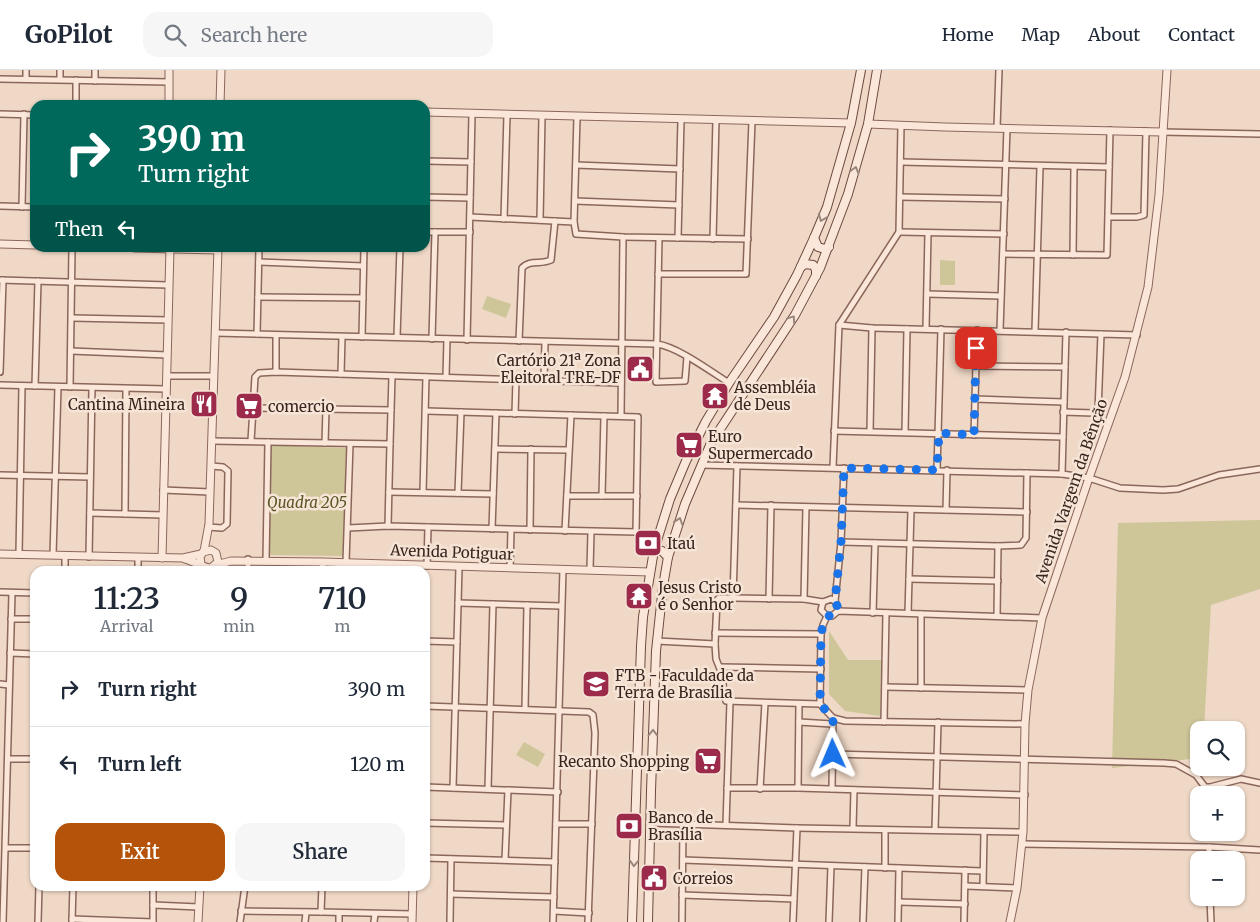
<!DOCTYPE html>
<html lang="en">
<head>
<meta charset="utf-8">
<style>
  :root { --surface:#fff; --page:#f6f6f7; --text:#1f2937; --muted:#747a83; --line:#e0e1e3; --accent:#b45309 }
  body { margin:0; font-family:Merriweather,serif; background:var(--page); color:var(--text); height:100vh; display:flex; flex-direction:column; font-size:19px; white-space:nowrap }
  * { box-sizing:border-box; margin:0 }
  p { font-size:16px; color:var(--muted) }
  .icon { flex:none; width:28px; height:28px; fill:none; stroke:currentColor; stroke-width:2; stroke-linecap:round; stroke-linejoin:round }
  .map { position:relative; flex:1; overflow:hidden }
  .sheet { position:absolute; left:30px; top:496px; width:400px; height:325px; display:flex; flex-direction:column; background:var(--surface); border-radius:15px; box-shadow:0 1px 4px #0004 }
  .sheet>* { flex:none }
  .hud { position:absolute; left:30px; top:30px; width:400px; height:152px; border-radius:15px; box-shadow:0 1px 4px #0004; background:#00695c; color:#fff; overflow:hidden }
  .fabs { position:absolute; left:1190px; top:651px; display:grid; gap:10px }
  .fabs a { display:grid; place-items:center; width:55px; height:55px; border-radius:10px; background:var(--surface); box-shadow:0 1px 4px #0004; font-size:25px }
  .pin { position:absolute; display:grid; place-items:center; width:42px; height:42px; color:#fff; margin:-21px; border-radius:10px; box-shadow:0 2px 8px #0006 }
  .me { position:absolute; width:55px; margin:-28px; rotate:359deg; stroke-linejoin:round; filter:drop-shadow(0 0 4px #0008) }
  .turn { display:flex; align-items:center; gap:18px; height:105px; padding:0 25px; font-size:22px }
  .turn .icon { width:65px; height:65px; stroke-width:2.5 }
  .turn b { display:block; font-size:35px; line-height:42px }
  .then { display:flex; align-items:center; height:48px; padding:0 25px; background:#0003; gap:10px; font-size:19px }
  .eta { display:flex; justify-content:space-evenly; align-items:center; height:85px; text-align:center }
  .eta b { font-size:30px; font-weight:600; line-height:35px }
  .action { display:flex; gap:10px; margin-top:auto; padding:10px 25px }
  .action a { flex:1; height:58px; border-radius:15px; background:var(--accent); color:#fff; font-size:20px; font-weight:600; line-height:58px; text-align:center }
  .action a+a { background:var(--page); color:var(--text) }
  ul { padding:0; list-style:none }
  li { display:flex; align-items:center; gap:15px; height:75px; padding:0 25px; border-top:1px solid var(--line) }
  li div { flex:1 }
  li b { display:block; font-size:19px }
  li em { font-style:normal }
  header { display:flex; align-items:center; gap:30px; box-sizing:border-box; height:70px; padding:0 25px; background:var(--surface); border-bottom:1px solid var(--line) }
  header strong { font-size:24px }
  nav { display:flex; gap:28px; margin-inline-start:auto; font-size:18px }
  .search { width:350px; height:45px; background:var(--page); display:flex; align-items:center; gap:12px; box-sizing:border-box; padding:0 18px; border-radius:15px; color:var(--muted); font-size:19px }
  .map>svg:first-child { display:block }
</style>
</head>
<body>
<header>
<strong>GoPilot</strong>
<div class="search"><svg class="icon" aria-label="search" viewBox="0 0 24 24"><circle cx="10" cy="10" r="6"/><path d="M15 15l6 6"/></svg>Search here</div>
<nav><a>Home</a><a>Map</a><a>About</a><a>Contact</a></nav>
</header>
<div class="map">
<svg width="1260" height="852" viewBox="0 0 1260 852">
  <rect width="100%" height="100%" fill="#efd8c6"/>
  <!-- green -->
  <g fill="#cec699">
    <polygon points="940,190 955,191 955,215 940,215"/>
    <polygon points="487,226 511,234 506,248 482,239"/>
    <polygon points="268,375 346,378 343,486 269,485"/>
    <polygon points="1260,450 1260,519 1211,535 1204,660 1199,660 1199,688 1112,698 1118,453"/>
    <polygon points="829,561 848,590 881,590 880,646 845,641 829,624"/>
    <polygon points="524,672 545,684 538,697 516,685"/>
  </g>
  <g fill="none" stroke-linecap="round" stroke-linejoin="round">
    <defs>
      <g id="minor">
        <polyline points="0,9 169,12"/>
        <polyline points="26,9 26,0"/>
        <polyline points="60,9 60,0"/>
        <polyline points="95,11 95,0"/>
        <polyline points="76,35 76,10"/>
        <polyline points="0,44 35,45"/>
        <polyline points="577,47 574,152 576,164 623,167 748,169"/>
        <polyline points="997,58 999,0"/>
        <polyline points="1162,62 1260,64"/>
        <polyline points="425,91 471,92"/>
        <polyline points="901,92 1109,97"/>
        <polyline points="576,95 680,99"/>
        <polyline points="425,127 470,128"/>
        <polyline points="900,127 1005,129"/>
        <polyline points="575,131 679,135"/>
        <polyline points="0,136 35,137"/>
        <polyline points="22,137 24,44"/>
        <polyline points="470,147 574,152"/>
        <polyline points="1109,147 1137,147 1144,145 1146,61"/>
        <polyline points="504,149 507,45"/>
        <polyline points="540,150 542,46"/>
        <polyline points="425,162 470,162"/>
        <polyline points="899,162 1004,164"/>
        <polyline points="659,168 656,312 685,311 687,287"/>
        <polyline points="678,168 681,50"/>
        <polyline points="713,169 716,50"/>
        <polyline points="1003,184 1107,185 1110,60"/>
        <polyline points="1073,185 1074,97"/>
        <polyline points="259,192 363,196"/>
        <polyline points="658,204 746,204 752,51"/>
        <polyline points="0,210 168,215"/>
        <polyline points="927,224 1001,226"/>
        <polyline points="258,227 363,228"/>
        <polyline points="72,248 168,250"/>
        <polyline points="839,255 872,258 1101,264"/>
        <polyline points="926,259 928,163"/>
        <polyline points="1000,260 1007,58"/>
        <polyline points="1035,261 1040,97"/>
        <path d="M215,263L657,274C678,277 710,301 729,313"/>
        <polyline points="257,264 259,178"/>
        <polyline points="362,267 364,178"/>
        <polyline points="397,267 400,178"/>
        <polyline points="432,269 435,162"/>
        <polyline points="467,270 472,44"/>
        <path d="M519,271L522,198C530,189 541,195 551,190L555,151"/>
        <polyline points="71,281 167,285"/>
        <polyline points="976,296 1065,297"/>
        <polyline points="0,302 3,210"/>
        <polyline points="276,302 276,265"/>
        <polyline points="341,304 342,267"/>
        <polyline points="167,306 213,306"/>
        <polyline points="446,307 447,269"/>
        <polyline points="544,310 545,272"/>
        <polyline points="0,315 166,319"/>
        <polyline points="35,316 38,211"/>
        <polyline points="70,317 72,178"/>
        <polyline points="975,329 1064,332"/>
        <polyline points="252,338 391,340"/>
        <polyline points="1063,342 1093,343 1098,341 1101,264 1137,265"/>
        <polyline points="515,344 516,310"/>
        <polyline points="621,346 623,167"/>
        <polyline points="834,361 1063,367"/>
        <polyline points="870,361 872,258"/>
        <polyline points="905,362 907,259"/>
        <polyline points="974,365 977,260"/>
        <polyline points="212,371 390,374 392,306"/>
        <polyline points="251,371 255,307 259,303 276,302 621,313"/>
        <polyline points="325,373 326,339"/>
        <polyline points="495,379 568,380"/>
        <polyline points="701,395 1062,404 1089,408 1120,418 1163,420 1178,419 1219,405 1260,399"/>
        <polyline points="737,396 733,528 719,528 717,530 715,574 716,589 722,604 724,624 726,631 820,634 833,648 845,651 1025,654"/>
        <polyline points="833,397 839,255 899,162 901,55"/>
        <polyline points="937,400 941,259"/>
        <polyline points="1062,404 1066,262"/>
        <polyline points="0,405 90,407"/>
        <polyline points="163,420 210,422"/>
        <polyline points="389,422 493,424"/>
        <polyline points="423,422 426,307"/>
        <polyline points="458,423 461,342"/>
        <polyline points="567,426 637,426"/>
        <polyline points="602,426 604,346"/>
        <polyline points="736,435 1027,442"/>
        <polyline points="946,440 947,400"/>
        <polyline points="90,443 163,445"/>
        <polyline points="125,444 126,319"/>
        <polyline points="388,456 390,374"/>
        <polyline points="208,457 222,458 227,454 228,401 223,397 211,396"/>
        <polyline points="348,458 388,456 636,462 638,347 426,341"/>
        <polyline points="492,459 496,343"/>
        <polyline points="530,460 531,379"/>
        <polyline points="565,461 571,345"/>
        <polyline points="841,472 998,476 1021,475 1026,468 1027,403"/>
        <polyline points="19,485 22,316"/>
        <polyline points="53,485 58,317"/>
        <polyline points="89,487 92,318"/>
        <polyline points="248,489 248,501"/>
        <polyline points="266,491 268,372"/>
        <polyline points="346,492 350,374"/>
        <polyline points="427,496 428,457"/>
        <polyline points="510,498 511,460"/>
        <polyline points="590,499 591,462"/>
        <polyline points="65,501 65,485"/>
        <polyline points="138,501 138,488"/>
        <polyline points="322,501 323,492"/>
        <polyline points="909,509 998,511"/>
        <polyline points="0,522 35,523"/>
        <polyline points="733,528 804,529 823,532 831,529 835,531"/>
        <polyline points="769,529 771,435"/>
        <polyline points="804,529 806,437"/>
        <polyline points="823,532 821,540 827,546"/>
        <polyline points="458,533 561,536"/>
        <polyline points="838,541 838,538 835,531 841,472 844,398"/>
        <polyline points="873,543 875,473"/>
        <polyline points="908,543 911,440"/>
        <polyline points="827,546 832,546 838,541 1042,548"/>
        <polyline points="997,546 998,476"/>
        <polyline points="11,549 35,549"/>
        <polyline points="715,563 821,564"/>
        <polyline points="425,571 457,572"/>
        <polyline points="657,571 715,574"/>
        <polyline points="10,583 35,584"/>
        <polyline points="720,597 821,599"/>
        <polyline points="0,614 9,615"/>
        <polyline points="885,617 1028,620"/>
        <polyline points="921,618 921,544"/>
        <polyline points="820,634 821,564 823,555 827,546"/>
        <polyline points="425,636 589,642 593,645 595,663 588,852"/>
        <polyline points="525,639 527,535"/>
        <polyline points="799,652 832,654"/>
        <polyline points="884,652 886,543"/>
        <polyline points="833,684 1164,693 1176,694 1196,705 1205,717 1210,717 1241,709 1260,713"/>
        <polyline points="8,689 35,689"/>
        <polyline points="425,717 558,722"/>
        <polyline points="453,718 459,497"/>
        <polyline points="727,718 798,718 1025,725"/>
        <polyline points="798,718 799,634"/>
        <polyline points="488,719 493,534"/>
        <polyline points="760,719 765,633"/>
        <polyline points="832,719 833,648"/>
        <polyline points="425,753 506,755"/>
        <polyline points="651,753 797,758 1023,762"/>
        <polyline points="556,754 592,754"/>
        <polyline points="726,755 730,632"/>
        <polyline points="853,758 854,720"/>
        <polyline points="935,760 938,652"/>
        <polyline points="1022,774 1209,777 1260,780"/>
        <polyline points="1209,777 1209,790"/>
        <polyline points="6,778 35,778"/>
        <polyline points="425,788 555,792"/>
        <polyline points="505,790 508,720"/>
        <polyline points="683,790 982,801"/>
        <polyline points="885,798 885,760"/>
        <polyline points="153,816 153,852"/>
        <polyline points="966,816 1017,818"/>
        <polyline points="983,816 984,762"/>
        <polyline points="451,824 554,827"/>
        <polyline points="682,825 794,829"/>
        <polyline points="1210,828 1211,852"/>
        <polyline points="899,832 965,834"/>
        <polyline points="153,835 199,837"/>
        <polyline points="241,841 321,842 322,816"/>
        <polyline points="554,841 589,843"/>
        <polyline points="321,842 412,844"/>
        <polyline points="72,849 153,852"/>
        <polyline points="72,851 73,816"/>
        <polyline points="3,852 12,523"/>
        <polyline points="38,852 39,816"/>
        <polyline points="240,852 245,816"/>
        <polyline points="305,852 306,843"/>
        <polyline points="339,852 339,843"/>
        <polyline points="374,852 375,844"/>
        <polyline points="450,852 451,789"/>
        <polyline points="553,852 563,499"/>
        <polyline points="682,852 683,755"/>
        <polyline points="793,852 797,758"/>
        <polyline points="829,852 831,796"/>
        <polyline points="863,852 865,797"/>
        <polyline points="898,852 899,798"/>
        <polyline points="964,852 965,800"/>
      </g>
      <g id="tertiary">
        <polyline points="169,35 169,0"/>
        <polyline points="220,35 221,0"/>
        <polyline points="425,42 851,53"/>
        <polyline points="868,54 945,57 1162,62"/>
        <polyline points="0,174 35,175"/>
        <polyline points="134,178 218,180"/>
        <polyline points="204,481 209,454 218,178"/>
        <polyline points="0,484 183,488 201,484"/>
        <polyline points="162,488 170,178"/>
        <path d="M185,489C194,491 203,498 211,498L218,492L216,483L211,480L203,482L200,487L201,494"/>
        <polyline points="216,495 231,491 323,492 650,502"/>
        <polyline points="198,852 200,816"/>
        <polyline points="412,852 413,816"/>
        <polyline points="1010,852 1017,818 1023,762 1025,654 1028,620 1042,548 1089,408 1125,307 1148,217 1159,125 1167,0"/>
      </g>
      <g id="secondary">
        <polyline points="814,168 818,177 825,179 829,177"/>
        <polyline points="801,197 805,194 813,195 816,199 816,206"/>
        <polyline points="654,480 662,481 668,487"/>
        <polyline points="632,852 641,576 643,547 654,480 670,429 686,391 706,351 729,313 774,247 797,205 814,168 827,137 851,53 861,0"/>
        <polyline points="648,852 651,721 656,581 663,516 668,487 685,434 711,373 795,245 820,198 848,124 868,54 877,0"/>
      </g>
    </defs>
    <!-- minor casing -->
    <use href="#minor" stroke="#8b675b" stroke-width="8"/>
    <!-- tertiary casing -->
    <use href="#tertiary" stroke="#8b675b" stroke-width="9"/>
    <!-- secondary casing -->
    <use href="#secondary" stroke="#6d493e" stroke-width="10"/>
    <!-- minor -->
    <use href="#minor" stroke="#fae7da" stroke-width="5"/>
    <!-- tertiary -->
    <use href="#tertiary" stroke="#fae7da" stroke-width="7"/>
    <!-- secondary -->
    <use href="#secondary" stroke="#fae7da" stroke-width="8"/>
  </g>
  <!-- one-way arrows -->
  <defs><path id="oneway-chevron" d="M-2-3.5L2.5 0L-2 3.5" fill="none" stroke-width="1.6" stroke-linecap="round" stroke-linejoin="round" transform="scale(1.25)"/></defs>
  <g stroke="#9a867c">
    <use href="#oneway-chevron" transform="translate(855 100) rotate(-74)"/>
    <use href="#oneway-chevron" transform="translate(822 148) rotate(112)"/>
    <use href="#oneway-chevron" transform="translate(792 249) rotate(-56)"/>
    <use href="#oneway-chevron" transform="translate(679 451) rotate(-71)"/>
    <use href="#oneway-chevron" transform="translate(653 663) rotate(-89)"/>
    <use href="#oneway-chevron" transform="translate(634 793) rotate(92)"/>
  </g>
  <g fill="none" stroke-linecap="round" stroke-linejoin="round">
    <!-- route -->
    <polyline stroke="#1a73e8" stroke-width="9" stroke-dasharray="0 16.2" points="833,684 833,648 820,634 821,564 823,555 828,546 835,545 838,538 835,531 841,472 844,398 937,400 939,363 974,365 976,278"/>
  </g>
  <!-- icons -->
  <defs>
    <symbol id="civic-square" viewBox="-11 -11 22 22"><rect x="-9" y="-9" width="18" height="18" rx="4" fill="#9c2a4a" stroke="#f6e4d6"/><path d="M-.6-6.5H3V-4.5H.6V-3L4-1V1h2V6H-6V1h2V-1L-.6-3ZM-1.2 2.5V6h2.4V2.5Z" fill="#fff"/></symbol>
    <symbol id="temple-square" viewBox="-11 -11 22 22"><rect x="-9" y="-9" width="18" height="18" rx="4" fill="#9c2a4a" stroke="#f6e4d6"/><path d="M0-6L5-2H3V0L6.5 2.5H4V6H1.5V3h-3V6H-4V2.5H-6.5L-3 0V-2H-5Z" fill="#fff"/></symbol>
    <symbol id="restaurant-square" viewBox="-11 -11 22 22"><rect x="-9" y="-9" width="18" height="18" rx="4" fill="#9c2a4a" stroke="#f6e4d6"/><path d="M-5-6h1v4h1v-4h1v4h1v-4h1v5L-1.5 .5V6h-2V.5L-5-1ZM5-6V6H3V1.5H1.5Q1.5-4 5-6Z" fill="#fff"/></symbol>
    <symbol id="supermarket-square" viewBox="-11 -11 22 22"><rect x="-9" y="-9" width="18" height="18" rx="4" fill="#9c2a4a" stroke="#f6e4d6"/><path d="M-6-5.5h2.5l.6 2H6L4.5 2H-2.5L-4.4-4H-6ZM-1.5 3.2a1.3 1.3 0 1 0 .1 0ZM3 3.2a1.3 1.3 0 1 0 .1 0Z" fill="#fff"/></symbol>
    <symbol id="bank-square" viewBox="-11 -11 22 22"><rect x="-9" y="-9" width="18" height="18" rx="4" fill="#9c2a4a" stroke="#f6e4d6"/><path d="M-6-4H6V4H-6ZM0-2.3a2.3 2.3 0 1 0 0 4.6a2.3 2.3 0 1 0 0-4.6Z" fill="#fff"/></symbol>
    <symbol id="university-square" viewBox="-11 -11 22 22"><rect x="-9" y="-9" width="18" height="18" rx="4" fill="#9c2a4a" stroke="#f6e4d6"/><path d="M0-5L7-2L0 1L-7-2ZM-4 1L0 2.5L4 1V4Q0 6-4 4Z" fill="#fff"/></symbol>
  </defs>
  <g fill-rule="evenodd">
    <use href="#civic-square" x="624" y="283" width="32" height="32"/>
    <use href="#temple-square" x="699" y="310" width="32" height="32"/>
    <use href="#restaurant-square" x="188" y="318" width="32" height="32"/>
    <use href="#supermarket-square" x="233" y="320" width="32" height="32"/>
    <use href="#supermarket-square" x="673" y="359" width="32" height="32"/>
    <use href="#bank-square" x="632" y="457" width="32" height="32"/>
    <use href="#temple-square" x="623" y="510" width="32" height="32"/>
    <use href="#university-square" x="580" y="598" width="32" height="32"/>
    <use href="#supermarket-square" x="692" y="675" width="32" height="32"/>
    <use href="#bank-square" x="613" y="740" width="32" height="32"/>
    <use href="#civic-square" x="638" y="792" width="32" height="32"/>
  </g>
  <g text-anchor="middle" dominant-baseline="central" stroke-width="5" stroke-linejoin="round" paint-order="stroke">
    <!-- poi labels -->
    <g font-size="15" fill="#3b251f" stroke="#f6e4d6" text-anchor="start">
      <text x="621" y="290" text-anchor="end">Cartório 21ª Zona<tspan x="621" dy="17">Eleitoral TRE-DF</tspan></text>
      <text x="734" y="317">Assembléia<tspan x="734" dy="17">de Deus</tspan></text>
      <text x="185" y="334" text-anchor="end">Cantina Mineira</text>
      <text x="268" y="336">comercio</text>
      <text x="708" y="366">Euro<tspan x="708" dy="17">Supermercado</tspan></text>
      <text x="667" y="473">Itaú</text>
      <text x="658" y="517">Jesus Cristo<tspan x="658" dy="17">é o Senhor</tspan></text>
      <text x="615" y="605">FTB - Faculdade da<tspan x="615" dy="17">Terra de Brasília</tspan></text>
      <text x="689" y="691" text-anchor="end">Recanto Shopping</text>
      <text x="648" y="747">Banco de<tspan x="648" dy="17">Brasília</tspan></text>
      <text x="673" y="808">Correios</text>
    </g>
    <!-- street labels -->
    <g font-size="15" fill="#3b251f" stroke="#f6e4d6">
      <text transform="translate(1071 421) rotate(-71)">Avenida Vargem da Bênção</text>
      <text transform="translate(452 482) rotate(2)">Avenida Potiguar</text>
    </g>
    <!-- park labels -->
    <g font-size="15" font-style="italic" fill="#585725" stroke="#f6e4d6">
      <text x="307" y="432">Quadra 205</text>
    </g>
  </g>
</svg>
<div class="fabs">
<a><svg class="icon" aria-label="search" viewBox="0 0 24 24"><circle cx="10" cy="10" r="6"/><path d="M15 15l6 6"/></svg></a>
<a>+</a>
<a>−</a>
</div>
<div class="pin" style="left:976px;top:278px;background:#d93025"><svg class="icon" aria-label="arrive" viewBox="0 0 24 24"><path d="M6 21V4h12l-3 4 3 4H6"/></svg></div>
<svg class="me" style="left:833px;top:684px" viewBox="-20 -20 40 40"><path d="M0-17L14 15 0 8-14 15z" fill="#1a73e8" stroke="#fff" stroke-width="4"/></svg>
<div class="hud">
<div class="turn"><svg class="icon" aria-label="right" viewBox="0 0 24 24"><path d="M7 20v-9h11M14 6l5 5-5 5"/></svg><div><b>390 m</b>Turn right</div></div>
<div class="then">Then<svg class="icon" aria-label="left" viewBox="0 0 24 24"><path d="M17 20v-9H6M10 6l-5 5 5 5"/></svg></div>
</div>
<section class="sheet">
<div class="eta">
<div><b>11:23</b><p>Arrival</p></div>
<div><b>9</b><p>min</p></div>
<div><b>710</b><p>m</p></div>
</div>
<ul>
<li><svg class="icon" aria-label="right" viewBox="0 0 24 24"><path d="M7 20v-9h11M14 6l5 5-5 5"/></svg><div><b>Turn right</b></div><em>390 m</em></li>
<li><svg class="icon" aria-label="left" viewBox="0 0 24 24"><path d="M17 20v-9H6M10 6l-5 5 5 5"/></svg><div><b>Turn left</b></div><em>120 m</em></li>
</ul>
<div class="action"><a>Exit</a><a>Share</a></div>
</section>
</div>
</body>
</html>
